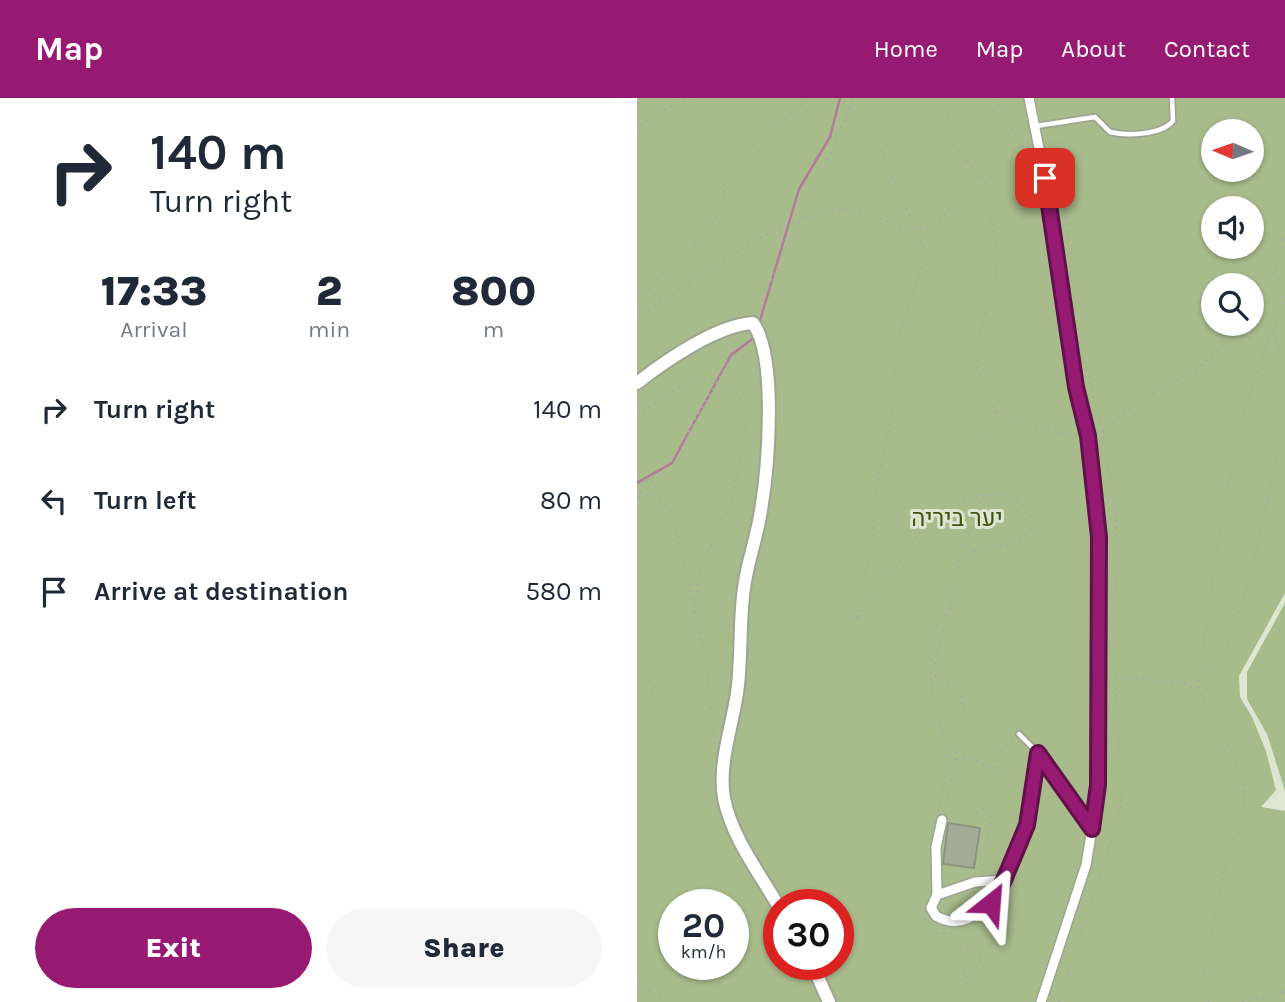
<!DOCTYPE html>
<html lang="en">
<head>
<meta charset="utf-8">
<style>
  :root { --surface:#fff; --page:#f6f6f7; --text:#1f2937; --muted:#747a83; --accent:#971a72 }
  body { margin:0; font-family:Karla,Heebo,sans-serif; background:var(--page); color:var(--text); height:100vh; display:flex; flex-direction:column; font-size:26px; white-space:nowrap }
  * { box-sizing:border-box; margin:0 }
  p { font-size:23px; color:var(--muted) }
  .icon { flex:none; width:38px; height:38px; fill:none; stroke:currentColor; stroke-width:2; stroke-linecap:round; stroke-linejoin:round }
  .map { position:relative; flex:1; overflow:hidden }
  .sheet { display:flex; flex-direction:column; background:var(--surface); width:637px }
  .sheet>* { flex:none }
  .top-card { background:#fff; color:var(--text); overflow:hidden }
  .needle { width:46px; rotate:272deg }
  .buttons { position:absolute; left:564px; top:21px; display:grid; gap:14px }
  .buttons a { display:grid; place-items:center; width:63px; height:63px; border-radius:50%; background:var(--surface); box-shadow:0 2px 5px #0004; font-size:35px }
  .speed { position:absolute; left:21px; top:791px; display:flex; gap:14px; font-size:35px; font-weight:700; text-align:center }
  .speed>* { display:grid; place-content:center; width:91px; height:91px; border-radius:50%; background:var(--surface); box-shadow:0 2px 5px #0004; line-height:1 }
  .speed small { font-size:18px; font-weight:400 }
  .speed .limit { border:10px solid #d22; background:#fff; color:#111 }
  .pin { position:absolute; display:grid; place-items:center; width:60px; height:60px; color:#fff; margin:-30px; border-radius:14px; box-shadow:0 4px 10px #0006 }
  .me { position:absolute; width:77px; margin:-38px; rotate:28deg; stroke-linejoin:round; filter:drop-shadow(0 0 5px #0008) }
  .turn { display:flex; align-items:center; gap:24px; height:147px; padding:0 35px; font-size:32px }
  .turn .icon { width:91px; height:91px; stroke-width:2.5 }
  .turn b { display:block; font-size:49px; line-height:60px }
  .eta { display:flex; justify-content:space-evenly; align-items:center; height:119px; text-align:center }
  .eta b { font-size:42px; font-weight:800; line-height:49px }
  .cta { display:flex; gap:14px; margin-top:auto; padding:14px 35px }
  .cta a { flex:1; height:80px; border-radius:42px; background:var(--accent); color:#fff; font-size:28px; font-weight:800; line-height:80px; text-align:center }
  .cta a+a { background:var(--page); color:var(--text) }
  ul { padding:0; list-style:none }
  li { display:flex; align-items:center; gap:21px; height:91px; padding:0 35px }
  li div { flex:1 }
  li b { display:block; font-size:26px }
  li em { font-style:normal }
  header { display:flex; align-items:center; gap:42px; box-sizing:border-box; height:98px; padding:0 35px; background:var(--accent); color:#fff }
  header strong { font-size:33px }
  nav { display:flex; gap:38px; margin-inline-start:auto; font-size:24px }
  main { display:flex; flex:1; min-height:0 }
  .map>svg:first-child { display:block }
</style>
</head>
<body>
<header>
<strong>Map</strong>
<nav><a>Home</a><a>Map</a><a>About</a><a>Contact</a></nav>
</header>
<main>
<section class="sheet">
<div class="top-card">
<div class="turn"><svg class="icon" aria-label="right" viewBox="0 0 24 24"><path d="M7 20v-9h11M14 6l5 5-5 5"/></svg><div><b>140 m</b>Turn right</div></div>
</div>
<div class="eta">
<div><b>17:33</b><p>Arrival</p></div>
<div><b>2</b><p>min</p></div>
<div><b>800</b><p>m</p></div>
</div>
<ul>
<li><svg class="icon" aria-label="right" viewBox="0 0 24 24"><path d="M7 20v-9h11M14 6l5 5-5 5"/></svg><div><b>Turn right</b></div><em>140 m</em></li>
<li><svg class="icon" aria-label="left" viewBox="0 0 24 24"><path d="M17 20v-9H6M10 6l-5 5 5 5"/></svg><div><b>Turn left</b></div><em>80 m</em></li>
<li><svg class="icon" aria-label="arrive" viewBox="0 0 24 24"><path d="M6 21V4h12l-3 4 3 4H6"/></svg><div><b>Arrive at destination</b></div><em>580 m</em></li>
</ul>
<div class="cta"><a>Exit</a><a>Share</a></div>
</section>
<div class="map">
<svg width="648" height="904" viewBox="0 0 648 904">
  <rect width="100%" height="100%" fill="#dde6d1"/>
  <!-- green -->
  <g fill="#a8bb8b" fill-rule="evenodd">
    <path d="M0,0H648V495L602,578L603,599L615,619L629,653L639,692L624,709L648,713V904H0ZM576,33H614V72H576ZM576,110H614V149H576ZM576,187H614V226H576ZM37,807H96V866H37ZM142,807H201V866H142Z"/>
    <polygon points="648,505 648,693 630,636 610,601 610,574"/>
  </g>
  <g fill="none" stroke-linecap="round" stroke-linejoin="round">
    <!-- stream -->
    <g stroke="#b37a9c" stroke-width="2.5">
      <polyline points="122,226 162,91 193,39 203,0"/>
      <polyline points="0,385 35,365 94,257 118,239"/>
    </g>
  </g>
  <!-- building -->
  <polygon fill="#a3ab97" stroke="#8c9480" stroke-width="2" points="311,725 343,730 337,770 306,766"/>
  <g fill="none" stroke-linecap="round" stroke-linejoin="round">
    <defs>
      <g id="service">
        <path d="M399,28L458,19L473,34C490,38 524,37 536,23L535,0"/>
        <polyline points="382,636 401,655 455,730"/>
      </g>
      <g id="minor">
        <polyline points="392,0 408,81 439,289 451,338 462,439 461,687 455,731 449,767 404,904"/>
        <path d="M373,769C361,797 334,838 299,818L294,810L300,797L338,784L367,782L390,727L401,655"/>
        <polyline points="300,797 299,749 305,722"/>
      </g>
      <g id="secondary">
        <path d="M0,285C28,263 80,227 116,225C141,260 131,374 123,418C119,442 110,466 107,490C102,525 105,561 100,595C95,629 81,667 87,700C94,738 123,776 142,809"/>
        <polyline points="175,866 192,904"/>
      </g>
    </defs>
    <!-- service casing -->
    <use href="#service" stroke="#9da591" stroke-width="8"/>
    <!-- minor casing -->
    <use href="#minor" stroke="#9da591" stroke-width="12"/>
    <!-- secondary casing -->
    <use href="#secondary" stroke="#9da591" stroke-width="16"/>
    <!-- path -->
    <g stroke="#a6ae9d" stroke-width="2" stroke-dasharray="2 5" stroke-linecap="butt">
      <path d="M201,0L229,19L286,148L285,168L263,234L257,271L256,310L239,391L234,454L219,507L220,522L245,480L260,467L296,417L311,407L332,399L368,397L391,410L395,423L392,435C375,448 360,450 339,450C327,467 295,557 297,577L323,592L327,615L308,715"/>
      <polyline points="358,0 398,72"/>
      <path d="M0,33C15,14 35,8 57,0"/>
      <path d="M417,86C430,102 436,176 434,199"/>
      <polyline points="0,209 18,183 56,151 72,129 85,111 87,87 122,40 167,4 183,0"/>
      <polyline points="614,212 638,172 648,139"/>
      <path d="M120,215C151,142 189,74 216,0"/>
      <path d="M0,221C61,178 127,126 202,112C232,106 271,146 300,124C319,110 322,83 328,62"/>
      <polyline points="358,313 418,334 443,337"/>
      <polyline points="0,317 52,283 75,281 90,288 102,299 110,320 96,400 64,469 55,524 13,598 0,613"/>
      <polyline points="459,336 466,335 501,304 558,273 584,249 603,226"/>
      <polyline points="0,381 17,384 23,401 35,415 57,508"/>
      <polyline points="2,399 20,396"/>
      <polyline points="0,401 8,382 39,369 55,326 96,257 118,260"/>
      <polyline points="58,513 69,561 78,650"/>
      <polyline points="478,580 547,584 557,591 561,589 583,430 601,334 632,237 637,233"/>
      <polyline points="319,661 335,660 362,675"/>
      <polyline points="301,714 305,701 308,669 306,638 294,589 294,538 311,511 325,451 344,411 345,346 358,313 340,270 339,249 359,176 359,148 348,84 320,51 306,0"/>
      <polyline points="312,721 337,717 357,705 363,676 359,658 378,639"/>
      <polyline points="345,775 357,706"/>
      <polyline points="287,813 289,829 298,835 318,835"/>
      <polyline points="317,830 335,904"/>
      <polyline points="323,848 339,852 344,859 331,887"/>
      <polyline points="0,883 28,904"/>
      <polyline points="422,904 476,738 484,707 485,683 477,569 479,415 466,335 439,229"/>
      <polyline points="572,904 564,887 591,756 606,716 608,695 595,654 570,612 566,599 595,538 615,470 643,342 643,259 637,233 648,197"/>
      <polyline points="605,904 648,894"/>
    </g>
    <!-- service -->
    <use href="#service" stroke="#fff" stroke-width="4.5"/>
    <!-- minor -->
    <use href="#minor" stroke="#fff" stroke-width="9"/>
    <!-- secondary -->
    <use href="#secondary" stroke="#fff" stroke-width="12"/>
  </g>
  <g fill="none" stroke-linecap="round" stroke-linejoin="round">
    <defs>
      <polyline id="route" points="354,805 367,782 390,727 401,655 455,731 461,687 462,439 451,338 439,289 408,80"/>
    </defs>
    <!-- route casing -->
    <use href="#route" stroke="#62114a" stroke-width="18"/>
    <!-- route -->
    <use href="#route" stroke="#971a72" stroke-width="12"/>
  </g>
  <g text-anchor="middle" dominant-baseline="central" stroke-width="6" stroke-linejoin="round" paint-order="stroke">
    <!-- park labels -->
    <g font-size="24" fill="#405414" stroke="#dde6d1">
      <text x="320" y="420">יער ביריה</text>
    </g>
  </g>
</svg>
<div class="buttons">
<a><svg class="needle" viewBox="-14 -14 28 28"><path d="M0-13l5 13h-10z" fill="#e53935"/><path d="M0 13l5-13h-10z" fill="#747a83"/></svg></a>
<a><svg class="icon" aria-label="sound" viewBox="0 0 24 24"><path d="M4 9h4l5-4v14l-5-4H4zM17 9q2 3 0 6"/></svg></a>
<a><svg class="icon" aria-label="search" viewBox="0 0 24 24"><circle cx="10" cy="10" r="6"/><path d="M15 15l6 6"/></svg></a>
</div>
<div class="speed"><div>20<small>km/h</small></div><div class="limit">30</div></div>
<div class="pin" style="left:408px;top:80px;background:#d93025"><svg class="icon" aria-label="arrive" viewBox="0 0 24 24"><path d="M6 21V4h12l-3 4 3 4H6"/></svg></div>
<svg class="me" style="left:354px;top:805px" viewBox="-20 -20 40 40"><path d="M0-17L14 15 0 8-14 15z" fill="#971a72" stroke="#fff" stroke-width="4"/></svg>
</div>
</main>
</body>
</html>
